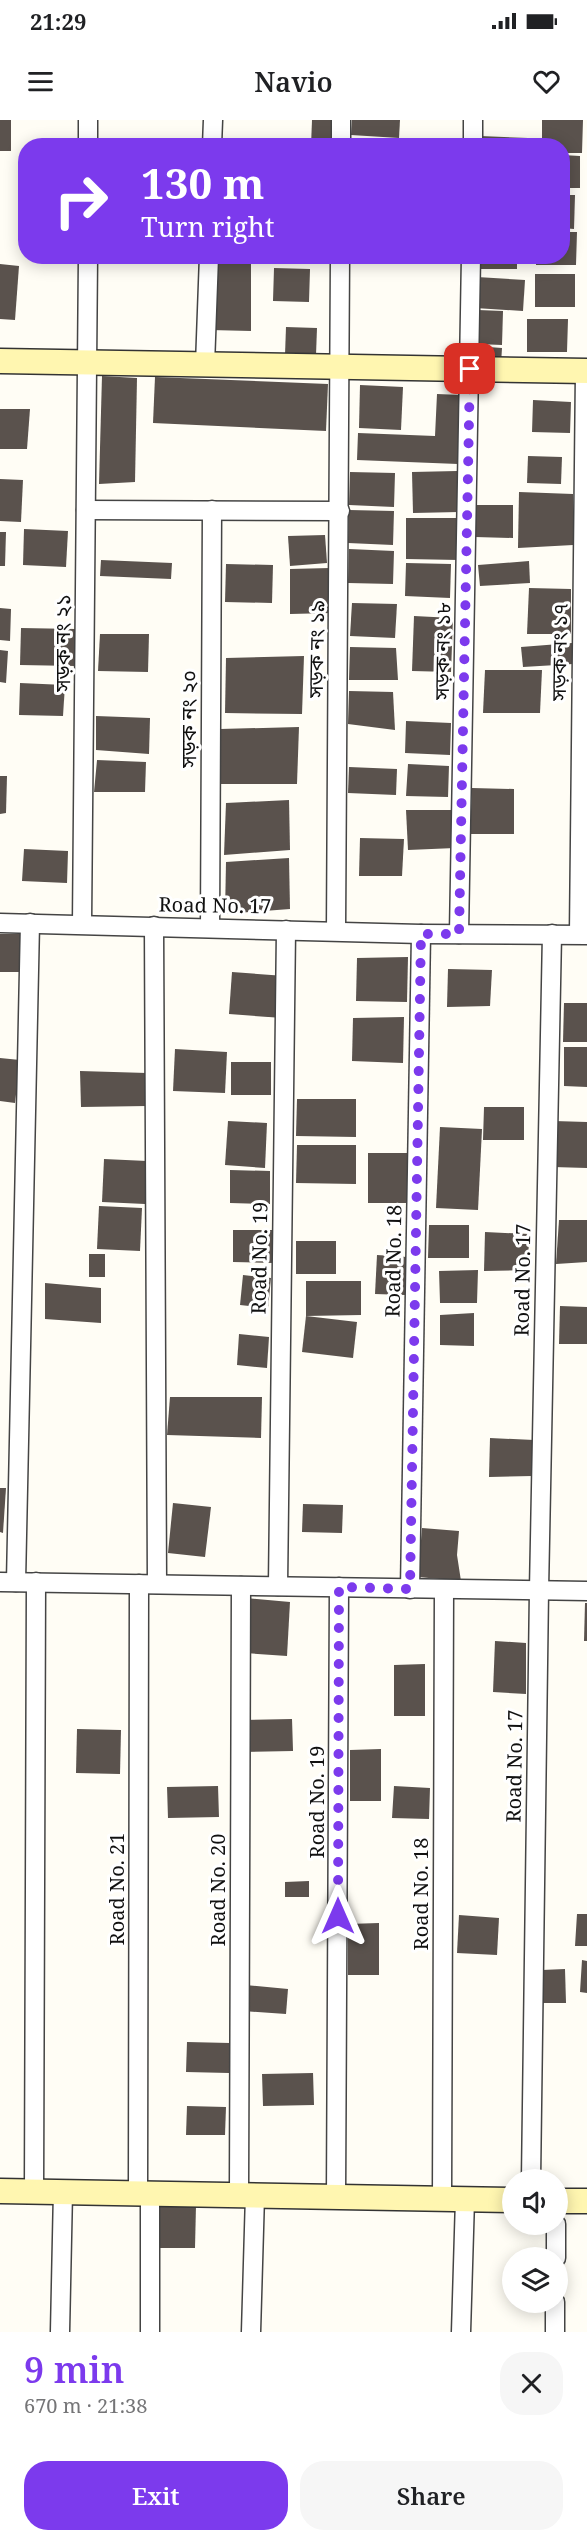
<!DOCTYPE html>
<html lang="en">
<head>
<meta charset="utf-8">
<style>
  :root { --surface:#fff; --page:#f6f6f6; --text:#202124; --muted:#757577; --accent:#7c3aed }
  body { margin:0; font-family:"Noto Serif","Noto Sans Bengali",serif; background:var(--page); color:var(--text); height:100vh; display:flex; flex-direction:column; font-size:22px; white-space:nowrap }
  * { box-sizing:border-box; margin:0 }
  p { font-size:20px; color:var(--muted) }
  .icon { flex:none; width:33px; height:33px; fill:none; stroke:currentColor; stroke-width:2; stroke-linecap:round; stroke-linejoin:round }
  .map { position:relative; height:2212px; overflow:hidden }
  .sheet { display:flex; flex-direction:column; background:var(--surface); flex:1 }
  .sheet>* { flex:none }
  .hud { position:absolute; left:18px; top:18px; width:552px; height:126px; border-radius:24px; box-shadow:0 3px 15px #0003; background:#7c3aed; color:#fff; overflow:hidden }
  .tools { position:absolute; left:502px; top:2049px; display:grid; gap:12px }
  .tools a { display:grid; place-items:center; width:66px; height:66px; border-radius:50%; background:var(--surface); box-shadow:0 3px 15px #0003; font-size:30px }
  .pin { position:absolute; display:grid; place-items:center; width:51px; height:51px; color:#fff; margin:-26px; border-radius:12px; box-shadow:0 3px 9px #0006 }
  .me { position:absolute; width:66px; margin:-33px; rotate:0deg; stroke-linejoin:round; filter:drop-shadow(0 0 4px #0008) }
  .turn { display:flex; align-items:center; gap:21px; height:126px; padding:0 24px; font-size:27px }
  .turn .icon { width:78px; height:78px; stroke-width:2.5 }
  .turn b { display:block; font-size:42px; line-height:51px }
  .round { display:grid; place-items:center; flex:none; width:63px; height:63px; border-radius:24px; background:var(--page) }
  .overview { display:flex; align-items:center; justify-content:space-between; height:102px; padding:0 24px }
  h1 { font-size:36px; font-weight:600; line-height:45px; color:var(--accent) }
  .action { display:flex; gap:12px; margin-top:auto; padding:12px 24px }
  .action a { flex:1; height:69px; border-radius:24px; background:var(--accent); color:#fff; font-size:24px; font-weight:600; line-height:69px; text-align:center }
  .action a+a { background:var(--page); color:var(--text) }
  .status { display:flex; justify-content:space-between; align-items:center; height:42px; padding:0 30px; background:var(--surface); direction:ltr }
  .status svg { height:16px; fill:currentColor }
  header { display:flex; justify-content:space-between; align-items:center; height:78px; padding:0 24px; background:var(--surface); font-size:27px; font-weight:600 }
  .map>svg:first-child { display:block }
</style>
</head>
<body>
<div class="status"><b>21:29</b><svg viewBox="0 0 49 12"><path d="M0 12V9h3v3zM5 12V6h3v6zM10 12V3h3v9zM15 12V0h3v12zM26 1h20v11H26zM47 4h2v5h-2z"/></svg></div>
<header><svg class="icon" aria-label="menu" viewBox="0 0 24 24"><path d="M4 6h16M4 12h16M4 18h16"/></svg>Navio<svg class="icon" aria-label="heart" viewBox="0 0 24 24"><path d="M12 20l-8-8c-3-5 5-10 8-4 3-6 11-1 8 4z"/></svg></header>
<div class="map">
<svg width="587" height="2212" viewBox="0 0 587 2212">
  <rect width="100%" height="100%" fill="#fffdf5"/>
  <!-- building -->
  <g fill="#5a524d">
    <rect x="0" y="0" width="11" height="31"/>
    <polygon points="312,0 335,0 334,26 311,26"/>
    <polygon points="352,0 400,0 399,18 351,15"/>
    <polygon points="542,0 583,0 582,33 562,33 562,26 542,26"/>
    <polygon points="480,16 528,18 528,26 480,26"/>
    <polygon points="353,21 400,24 400,26 352,26"/>
    <polygon points="562,35 580,36 580,68 562,68"/>
    <polygon points="562,75 575,75 574,109 562,108"/>
    <polygon points="562,112 577,112 576,145 536,145 536,136 562,136"/>
    <rect x="476" y="136" width="41" height="13"/>
    <polygon points="211,138 251,138 251,211 210,210"/>
    <polygon points="0,144 19,146 15,200 0,199"/>
    <polygon points="274,148 310,149 309,182 273,181"/>
    <rect x="535" y="154" width="40" height="33"/>
    <polygon points="477,157 525,160 523,191 475,188"/>
    <polygon points="478,190 503,191 502,225 478,224"/>
    <polygon points="527,199 568,199 567,232 527,232"/>
    <polygon points="286,207 317,208 316,235 285,235"/>
    <polygon points="474,226 502,228 501,245 473,243"/>
    <polygon points="102,256 137,258 135,362 99,364"/>
    <polygon points="155,257 328,264 326,311 153,303"/>
    <polygon points="360,265 403,267 401,310 359,308"/>
    <polygon points="437,274 461,275 458,344 357,340 358,313 435,316"/>
    <polygon points="533,280 571,282 570,313 532,312"/>
    <polygon points="0,289 30,289 27,329 0,329"/>
    <polygon points="528,336 562,337 561,364 527,363"/>
    <polygon points="457,351 459,392 413,393 412,352"/>
    <polygon points="350,352 395,353 394,387 349,385"/>
    <polygon points="0,359 23,360 21,402 0,401"/>
    <polygon points="519,372 573,374 573,425 518,428"/>
    <polygon points="475,385 513,385 513,418 475,417"/>
    <polygon points="349,390 394,391 393,425 348,423"/>
    <polygon points="406,398 459,398 459,440 406,439"/>
    <polygon points="24,409 68,411 66,447 23,445"/>
    <polygon points="0,412 6,412 5,446 0,446"/>
    <polygon points="325,415 327,443 290,446 288,416"/>
    <polygon points="349,429 394,431 393,464 348,463"/>
    <polygon points="101,440 172,443 171,459 100,456"/>
    <polygon points="529,441 530,463 480,466 478,445"/>
    <polygon points="406,443 451,444 450,478 405,476"/>
    <polygon points="226,444 273,445 272,483 225,482"/>
    <polygon points="330,448 331,493 290,494 290,449"/>
    <polygon points="529,468 571,469 571,514 527,514"/>
    <polygon points="352,483 397,484 395,518 350,516"/>
    <polygon points="0,488 11,489 10,521 0,520"/>
    <polygon points="414,496 453,498 451,552 412,551"/>
    <polygon points="21,508 76,509 75,546 20,545"/>
    <polygon points="100,514 149,514 148,552 98,551"/>
    <polygon points="572,523 573,544 523,547 521,527"/>
    <polygon points="350,527 396,528 398,560 349,560"/>
    <polygon points="0,530 8,531 6,563 0,562"/>
    <polygon points="304,536 302,594 225,593 226,538"/>
    <polygon points="485,550 542,550 540,593 483,593"/>
    <polygon points="20,563 65,565 63,596 19,595"/>
    <polygon points="349,571 393,572 395,610 348,604"/>
    <polygon points="96,596 150,598 149,634 96,630"/>
    <polygon points="406,601 451,603 450,635 405,633"/>
    <polygon points="299,607 297,664 220,664 220,609"/>
    <polygon points="97,640 146,642 145,672 94,672"/>
    <polygon points="408,644 449,646 448,677 406,676"/>
    <polygon points="349,647 397,649 396,675 348,673"/>
    <polygon points="0,656 7,656 6,693 0,694"/>
    <polygon points="472,668 514,669 514,714 470,714"/>
    <polygon points="289,680 290,730 224,735 226,683"/>
    <polygon points="406,690 454,690 455,728 408,730"/>
    <polygon points="360,718 404,719 402,756 359,756"/>
    <polygon points="24,729 68,731 67,763 22,761"/>
    <polygon points="289,738 290,789 225,794 226,742"/>
    <rect x="0" y="814" width="25" height="38"/>
    <polygon points="408,837 407,882 356,881 357,838"/>
    <polygon points="448,849 492,850 490,886 447,887"/>
    <polygon points="232,852 285,856 282,898 229,894"/>
    <polygon points="564,883 587,883 587,922 563,922"/>
    <polygon points="404,897 403,943 352,941 353,898"/>
    <polygon points="564,927 587,927 587,967 564,966"/>
    <polygon points="175,929 227,932 225,973 173,971"/>
    <polygon points="0,938 20,940 15,983 0,981"/>
    <rect x="231" y="942" width="40" height="33"/>
    <polygon points="80,951 147,953 147,986 81,987"/>
    <polygon points="297,979 356,979 356,1017 296,1016"/>
    <polygon points="484,987 524,987 524,1020 483,1020"/>
    <polygon points="228,1001 267,1003 265,1048 225,1045"/>
    <polygon points="554,1001 587,1002 587,1048 553,1047"/>
    <polygon points="440,1007 482,1009 478,1090 436,1088"/>
    <polygon points="297,1025 356,1025 356,1064 296,1063"/>
    <rect x="368" y="1033" width="43" height="50"/>
    <polygon points="104,1039 147,1041 145,1084 102,1082"/>
    <polygon points="230,1050 270,1051 270,1084 230,1083"/>
    <polygon points="99,1086 142,1088 140,1131 97,1129"/>
    <polygon points="559,1100 587,1100 587,1142 556,1144"/>
    <polygon points="429,1105 469,1105 469,1138 428,1138"/>
    <polygon points="233,1110 273,1110 273,1143 233,1142"/>
    <polygon points="485,1112 529,1114 528,1150 484,1151"/>
    <rect x="296" y="1121" width="40" height="33"/>
    <rect x="89" y="1134" width="16" height="23"/>
    <polygon points="377,1135 407,1137 405,1175 375,1174"/>
    <polygon points="478,1150 477,1183 440,1183 439,1151"/>
    <polygon points="243,1155 271,1158 268,1188 240,1185"/>
    <polygon points="306,1161 361,1161 361,1195 306,1196"/>
    <polygon points="45,1163 101,1168 101,1203 45,1199"/>
    <polygon points="560,1186 587,1187 587,1224 559,1224"/>
    <polygon points="474,1193 474,1226 440,1225 440,1195"/>
    <polygon points="306,1196 357,1202 353,1238 302,1232"/>
    <polygon points="239,1214 269,1217 267,1248 237,1245"/>
    <polygon points="170,1277 262,1277 261,1318 167,1315"/>
    <polygon points="490,1318 534,1320 532,1356 489,1357"/>
    <polygon points="0,1368 6,1368 3,1413 0,1412"/>
    <polygon points="173,1383 211,1387 205,1437 168,1433"/>
    <polygon points="303,1384 343,1385 342,1413 302,1412"/>
    <polygon points="422,1408 459,1411 457,1435 461,1461 418,1457"/>
    <polygon points="246,1478 290,1482 287,1536 245,1533"/>
    <polygon points="585,1483 587,1483 587,1521 584,1521"/>
    <polygon points="495,1521 526,1523 526,1574 493,1572"/>
    <polygon points="425,1544 425,1596 394,1596 394,1545"/>
    <polygon points="292,1599 293,1631 242,1632 241,1600"/>
    <polygon points="77,1609 121,1610 120,1654 76,1653"/>
    <polygon points="381,1629 381,1681 350,1681 350,1630"/>
    <polygon points="218,1666 219,1697 168,1698 167,1667"/>
    <polygon points="394,1666 430,1668 429,1699 392,1698"/>
    <polygon points="309,1761 309,1777 285,1777 285,1762"/>
    <polygon points="577,1794 587,1794 587,1826 575,1826"/>
    <polygon points="459,1795 499,1798 497,1835 457,1833"/>
    <polygon points="379,1803 379,1855 348,1855 348,1804"/>
    <polygon points="582,1840 587,1841 587,1873 580,1872"/>
    <polygon points="565,1849 566,1883 543,1883 542,1850"/>
    <polygon points="245,1865 288,1869 286,1894 243,1891"/>
    <polygon points="187,1922 230,1923 229,1953 186,1952"/>
    <polygon points="313,1953 314,1985 263,1986 262,1954"/>
    <polygon points="187,1986 226,1987 225,2015 186,2015"/>
    <polygon points="159,2084 196,2085 195,2128 158,2128"/>
  </g>
  <g fill="none" stroke-linecap="round" stroke-linejoin="round">
    <defs>
      <g id="street">
        <polyline points="88,26 88,0"/>
        <polyline points="212,26 213,0"/>
        <polyline points="341,26 341,0"/>
        <polyline points="473,26 473,0"/>
        <polyline points="205,245 209,136"/>
        <polyline points="86,390 340,391"/>
        <polyline points="0,803 421,814 587,815"/>
        <polyline points="82,804 88,136"/>
        <polyline points="154,806 157,1464"/>
        <polyline points="210,808 212,390"/>
        <polyline points="336,811 340,136"/>
        <polyline points="459,814 471,136"/>
        <polyline points="579,814 585,251"/>
        <polyline points="0,1462 587,1471"/>
        <polyline points="16,1462 30,803"/>
        <polyline points="278,1466 286,810"/>
        <polyline points="410,1469 421,814"/>
        <polyline points="531,2060 539,1470 552,814"/>
        <polyline points="34,2073 36,1462"/>
        <polyline points="138,2074 139,1464"/>
        <polyline points="239,2075 241,1466"/>
        <polyline points="336,2077 339,1467"/>
        <polyline points="442,2079 444,1469"/>
        <polyline points="556,2138 556,2104"/>
        <polyline points="60,2212 63,2071"/>
        <polyline points="150,2212 150,2073"/>
        <polyline points="251,2212 255,2075"/>
        <polyline points="461,2212 465,2079"/>
        <polyline points="555,2212 555,2182"/>
      </g>
      <g id="secondary">
        <polyline points="0,241 587,251"/>
        <polyline points="0,2071 513,2080"/>
        <polyline points="558,2081 587,2081"/>
      </g>
    </defs>
    <!-- street casing -->
    <use href="#street" stroke="#444" stroke-width="21"/>
    <!-- secondary casing -->
    <use href="#secondary" stroke="#333" stroke-width="27"/>
    <!-- street -->
    <use href="#street" stroke="#fff" stroke-width="18"/>
    <!-- secondary -->
    <use href="#secondary" stroke="#fff6b0" stroke-width="24"/>
  </g>
  <g fill="none" stroke-linecap="round" stroke-linejoin="round">
    <!-- route -->
    <polyline stroke="#7c3aed" stroke-width="10" stroke-dasharray="0 18" points="338,1796 339,1467 410,1469 421,814 459,814 470,249"/>
  </g>
  <g text-anchor="middle" dominant-baseline="central" stroke-width="6" stroke-linejoin="round" paint-order="stroke">
    <!-- street labels -->
    <g font-size="20" fill="#111" stroke="#fff">
      <text transform="translate(62 523) rotate(-90)">সড়ক নং ২১</text>
      <text transform="translate(316 529) rotate(-89)">সড়ক নং ১৯</text>
      <text transform="translate(442 531) rotate(-89)">সড়ক নং ১৮</text>
      <text transform="translate(559 532) rotate(-89)">সড়ক নং ১৭</text>
      <text transform="translate(188 599) rotate(-90)">সড়ক নং ২০</text>
      <text transform="translate(215 785) rotate(1)">Road No. 17</text>
      <text transform="translate(259 1138) rotate(-89)">Road No. 19</text>
      <text transform="translate(393 1141) rotate(-89)">Road No. 18</text>
      <text transform="translate(522 1160) rotate(-89)">Road No. 17</text>
      <text transform="translate(514 1646) rotate(-89)">Road No. 17</text>
      <text transform="translate(316 1682) rotate(-90)">Road No. 19</text>
      <text transform="translate(116 1769) rotate(-90)">Road No. 21</text>
      <text transform="translate(217 1770) rotate(-90)">Road No. 20</text>
      <text transform="translate(420 1774) rotate(-90)">Road No. 18</text>
    </g>
  </g>
</svg>
<div class="tools">
<a><svg class="icon" aria-label="sound" viewBox="0 0 24 24"><path d="M4 9h4l5-4v14l-5-4H4zM17 9q2 3 0 6"/></svg></a>
<a><svg class="icon" aria-label="layers" viewBox="0 0 24 24"><path d="M12 4l9 5-9 5-9-5zM3 14l9 5 9-5"/></svg></a>
</div>
<div class="pin" style="left:470px;top:249px;background:#d93025"><svg class="icon" aria-label="arrive" viewBox="0 0 24 24"><path d="M6 21V4h12l-3 4 3 4H6"/></svg></div>
<svg class="me" style="left:338px;top:1796px" viewBox="-20 -20 40 40"><path d="M0-17L14 15 0 8-14 15z" fill="#7c3aed" stroke="#fff" stroke-width="4"/></svg>
<div class="hud">
<div class="turn"><svg class="icon" aria-label="right" viewBox="0 0 24 24"><path d="M7 20v-9h11M14 6l5 5-5 5"/></svg><div><b>130 m</b>Turn right</div></div>
</div>
</div>
<section class="sheet">
<div class="overview"><div><h1>9 min</h1><p>670 m · 21:38</p></div><a class="round"><svg class="icon" aria-label="close" viewBox="0 0 24 24"><path d="M6 6l12 12M18 6L6 18"/></svg></a></div>
<div class="action"><a>Exit</a><a>Share</a></div>
</section>
</body>
</html>
